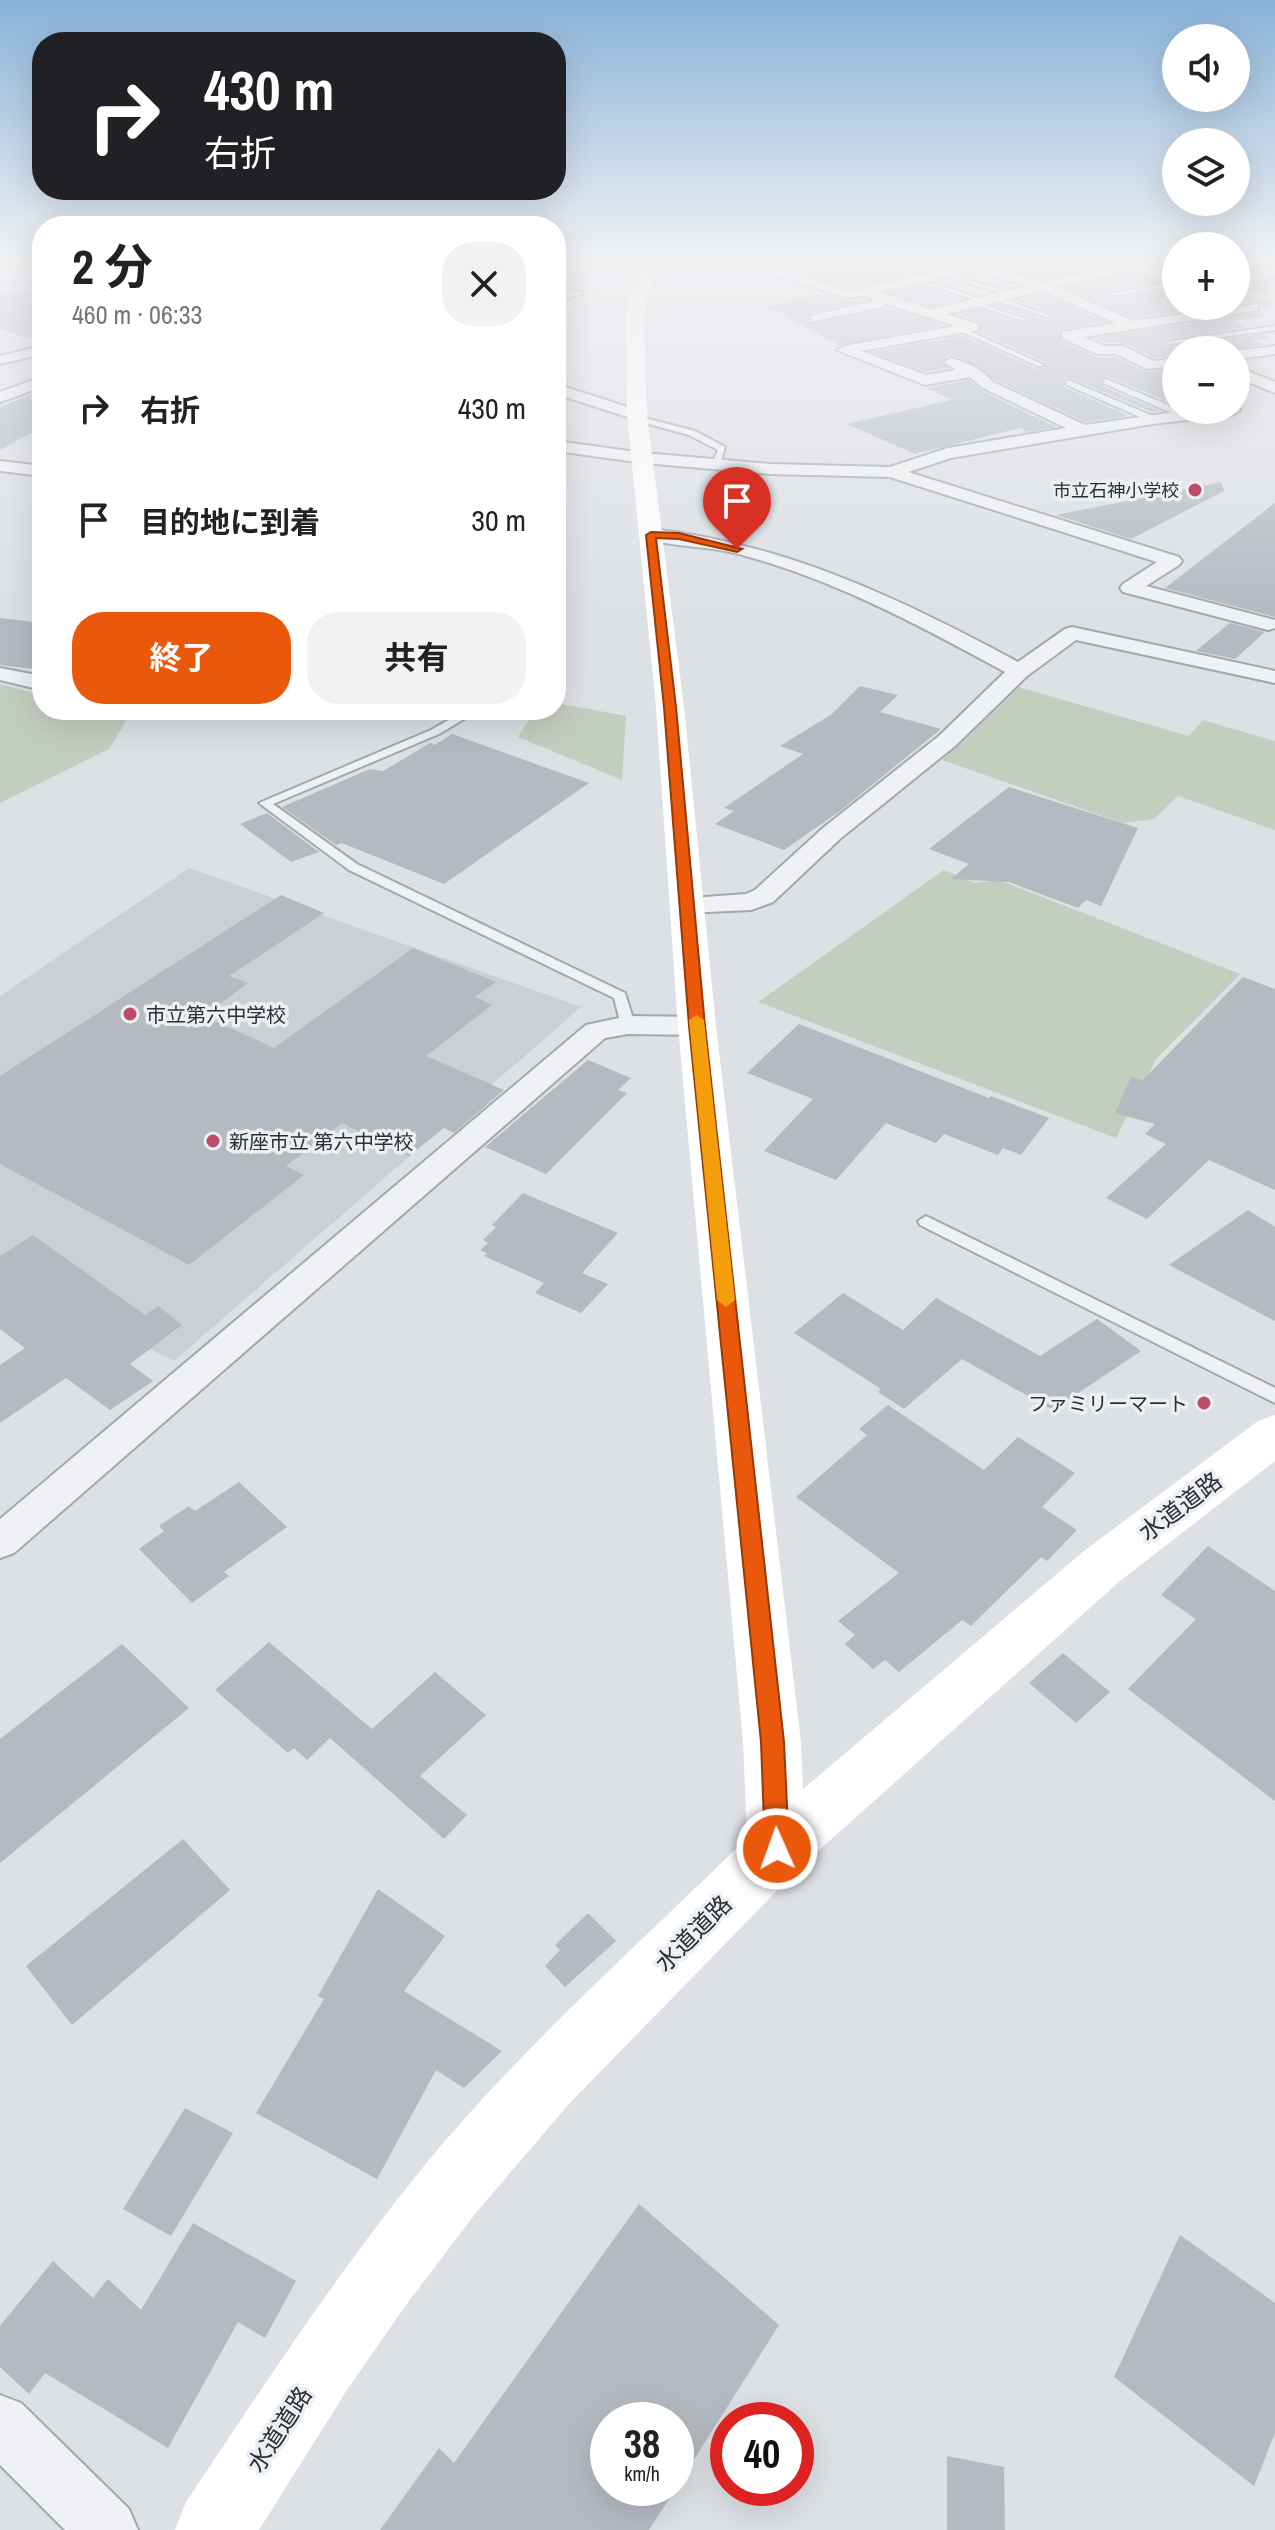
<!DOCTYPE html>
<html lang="ja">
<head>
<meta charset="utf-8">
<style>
  :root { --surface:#fff; --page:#f2f2f2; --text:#222; --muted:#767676; --accent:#ea580c }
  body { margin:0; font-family:"Archivo Narrow","Noto Sans JP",sans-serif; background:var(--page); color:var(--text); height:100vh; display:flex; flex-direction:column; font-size:30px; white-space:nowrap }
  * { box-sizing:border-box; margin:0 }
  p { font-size:26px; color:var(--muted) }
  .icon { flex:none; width:44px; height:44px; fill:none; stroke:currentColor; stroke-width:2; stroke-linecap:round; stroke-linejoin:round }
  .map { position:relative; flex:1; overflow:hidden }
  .drawer { position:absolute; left:32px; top:216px; width:534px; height:504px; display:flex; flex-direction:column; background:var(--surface); border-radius:32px; box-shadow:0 8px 32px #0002 }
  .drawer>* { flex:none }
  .top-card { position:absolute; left:32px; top:32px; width:534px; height:168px; border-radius:32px; box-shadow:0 8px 32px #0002; background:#202124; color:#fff; overflow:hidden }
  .tools { position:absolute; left:1162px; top:24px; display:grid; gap:16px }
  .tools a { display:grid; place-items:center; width:88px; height:88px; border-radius:50%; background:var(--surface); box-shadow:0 8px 32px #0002; font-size:40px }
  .speed { position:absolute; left:590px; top:2402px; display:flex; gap:16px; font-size:40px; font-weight:700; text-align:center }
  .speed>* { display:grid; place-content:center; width:104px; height:104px; border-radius:50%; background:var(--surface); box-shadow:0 8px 32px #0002; line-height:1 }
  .speed small { font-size:20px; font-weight:400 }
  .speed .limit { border:12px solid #d22; background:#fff; color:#111 }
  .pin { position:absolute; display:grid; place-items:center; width:68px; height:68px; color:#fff; margin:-82px -34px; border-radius:50% 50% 50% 0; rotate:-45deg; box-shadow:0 0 8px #0007 }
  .pin .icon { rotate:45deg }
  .me { position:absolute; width:88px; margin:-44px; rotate:358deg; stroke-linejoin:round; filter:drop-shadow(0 0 6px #0008) }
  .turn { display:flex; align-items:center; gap:28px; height:168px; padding:0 40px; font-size:36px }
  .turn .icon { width:104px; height:104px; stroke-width:2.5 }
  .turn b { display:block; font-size:56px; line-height:68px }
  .round { display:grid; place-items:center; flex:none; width:84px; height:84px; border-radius:32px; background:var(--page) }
  .headline { display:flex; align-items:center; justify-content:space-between; height:136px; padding:0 40px }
  h1 { font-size:48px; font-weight:700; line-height:60px }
  .action { display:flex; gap:16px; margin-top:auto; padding:16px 40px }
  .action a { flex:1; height:92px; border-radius:32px; background:var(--accent); color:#fff; font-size:32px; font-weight:700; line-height:92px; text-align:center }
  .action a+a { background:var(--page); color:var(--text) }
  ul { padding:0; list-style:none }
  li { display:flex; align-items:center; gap:24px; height:112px; padding:0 40px }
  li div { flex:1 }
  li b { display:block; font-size:30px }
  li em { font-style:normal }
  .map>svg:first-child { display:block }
</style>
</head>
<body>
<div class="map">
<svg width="1275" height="2530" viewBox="0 0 1275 2530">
  <rect width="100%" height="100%" fill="#dde0e5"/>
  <!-- built -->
  <polygon fill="#cbd0d5" points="189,868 581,1007 174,1361 0,1275 0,996"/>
  <!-- green -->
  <g fill="#c4cebf">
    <polygon points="0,684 42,695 42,710 98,710 128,718 109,749 0,803"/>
    <polygon points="1018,687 1189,736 1203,720 1275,741 1275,830 1178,796 1154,819 1123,823 942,760"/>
    <polygon points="556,703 626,716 622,780 518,737 535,710 556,710"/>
    <polygon points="944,870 974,883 999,880 1240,974 1156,1059 1116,1138 758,1002"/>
  </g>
  <!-- building -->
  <g fill="#b5bac1">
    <polygon points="808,258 894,258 878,261 876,265 902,276 851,288 804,273 825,267 823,263"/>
    <polygon points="908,258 980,258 919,272 900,265 907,263"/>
    <polygon points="1020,258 1109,258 1114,263 1044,279 999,267"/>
    <polygon points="1135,272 1161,282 1106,291 1105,296 1110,299 1176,289 1176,306 1221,306 1133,318 1067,288"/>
    <polygon points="1264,282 1265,291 1245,295 1273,304 1261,307 1258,301 1236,304 1236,286"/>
    <polygon points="920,286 962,299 931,306 890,293"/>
    <polygon points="42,287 42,333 26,338 0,329 0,294"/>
    <polygon points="821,293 845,301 865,300 810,313 809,324 884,310 886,307 943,325 840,345 783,316 787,315 763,308"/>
    <polygon points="1043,294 1106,322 1062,329 1061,341 1096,357 1115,357 1146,372 1176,369 1176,405 1107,376 1101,381 1102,386 1160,411 1152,412 1067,377 1063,382 1064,387 1129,416 1085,422 995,380 981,368 958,357 950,355 941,361 948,368 926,372 872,352 963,336 1037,369 1044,368 1045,362 979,332 979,321 957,314 979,309 1020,323 1029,320 1027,316 995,305 1000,304 1045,320 1052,319 1052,313 1016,300"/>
    <polygon points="1258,313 1264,316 1232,321 1247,327 1166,339 1163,343 1169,347 1264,334 1272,338 1254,340 1263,344 1233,350 1176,350 1176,355 1154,358 1124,343 1105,343 1094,338"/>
    <polygon points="969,380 982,391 1056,427 1027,432 1020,428 915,454 847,424 951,400 928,388"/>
    <polygon points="42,390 42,427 0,450 0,407"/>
    <polygon points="1221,482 1224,491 1131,539 1056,515"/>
    <polygon points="1275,503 1275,617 1165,588"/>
    <polygon points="0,618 42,623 42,670 0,665"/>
    <polygon points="1230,623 1265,632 1235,659 1196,651"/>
    <polygon points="860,686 898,695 880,712 941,729 840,811 784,850 715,824 734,811 724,808 803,754 780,746 832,714"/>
    <polygon points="452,734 589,783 444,884 342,843 336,845 282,807 370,769 383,771 430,743 435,745"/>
    <polygon points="1009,787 1138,828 1101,906 1086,900 1078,908 1009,882 951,879 969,864 929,849"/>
    <polygon points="267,813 319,852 291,862 240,824"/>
    <polygon points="281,895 324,913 229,976 248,983 204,1016 274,1048 413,948 496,982 475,997 492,1005 426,1056 504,1090 454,1133 444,1128 409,1156 342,1123 286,1166 304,1175 189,1265 0,1164 0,1076"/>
    <polygon points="1243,977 1275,989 1275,1190 1209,1160 1147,1219 1106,1198 1166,1144 1145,1134 1155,1124 1115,1113 1131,1077 1143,1080"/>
    <polygon points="799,1024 989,1098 991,1096 1049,1118 1021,1155 1003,1148 998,1155 944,1134 936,1143 886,1123 836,1180 764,1151 813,1099 747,1073"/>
    <polygon points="588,1060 631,1078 618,1090 627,1093 546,1174 485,1147"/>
    <polygon points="523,1193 618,1233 582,1273 608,1284 581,1313 535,1293 544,1283 484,1256 487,1253 480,1250 488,1243 483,1240 496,1227 492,1225"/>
    <polygon points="1248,1210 1275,1227 1275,1321 1169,1265"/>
    <polygon points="33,1235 145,1315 158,1306 182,1325 130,1364 153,1381 110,1410 66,1378 0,1423 0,1365 25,1348 0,1329 0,1256"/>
    <polygon points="843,1293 903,1330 936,1298 1040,1356 1097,1319 1141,1351 1053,1410 962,1359 904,1409 878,1392 881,1389 794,1333"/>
    <polygon points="888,1405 984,1470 1018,1437 1075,1473 1042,1507 1077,1530 1047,1561 1041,1557 971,1626 962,1620 899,1672 885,1660 873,1669 845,1644 855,1635 838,1621 899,1573 796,1497 867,1435 859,1429"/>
    <polygon points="239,1482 287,1527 224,1572 229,1576 192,1603 139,1549 164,1531 159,1526 189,1506 195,1511"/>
    <polygon points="1208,1546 1275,1591 1275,1801 1128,1689 1196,1619 1161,1595"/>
    <polygon points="269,1642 372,1729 435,1672 486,1715 420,1776 467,1815 444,1839 330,1738 307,1760 294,1748 288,1753 215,1690"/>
    <polygon points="122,1644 189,1708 0,1863 0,1739"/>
    <polygon points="1063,1653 1110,1692 1076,1723 1029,1683"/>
    <polygon points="183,1839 230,1890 72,2025 26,1966"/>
    <polygon points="378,1889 445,1936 404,1991 502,2051 464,2088 436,2070 377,2179 256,2113 324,1999 318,1996"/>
    <polygon points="588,1913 616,1941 565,1987 545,1966 560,1950 555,1945"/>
    <polygon points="185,2108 233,2133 171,2236 123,2209"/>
    <polygon points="639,2204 779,2325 676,2488 676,2420 608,2420 608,2488 676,2488 649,2530 380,2530 439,2448 454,2463"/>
    <polygon points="193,2223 296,2281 265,2338 238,2322 168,2448 45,2373 29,2394 0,2367 0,2326 53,2261 93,2298 108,2279 141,2310"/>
    <polygon points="1180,2235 1275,2303 1275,2433 1254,2486 1114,2377"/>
    <polygon points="947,2456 1004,2467 1005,2530 947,2530"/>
  </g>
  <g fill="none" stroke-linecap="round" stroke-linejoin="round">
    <defs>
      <g id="lane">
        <polygon points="790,258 799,258 822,266 780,276 780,274 812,266"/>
        <polygon points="905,259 905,261 889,264 925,278 924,281 988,301 983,302 914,281 915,278 879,264"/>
        <polygon points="944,272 1015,294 1016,295 1011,296 942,275"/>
        <polygon points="1176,282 1176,286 1110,296 1107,294"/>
        <polygon points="556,285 582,293 583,294 556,301 556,297 572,294 556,289"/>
        <polygon points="996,298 1000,298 1051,316 1046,317 996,300"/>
        <polygon points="975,303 979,303 1026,319 1021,320 975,305"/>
        <polygon points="1275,326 1275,330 1169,344 1166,342"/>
        <polygon points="962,328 1042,364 1044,365 1038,366 960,331"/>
        <polygon points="1106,379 1187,413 1188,415 1181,417 1103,383"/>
        <polygon points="1068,380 1155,417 1156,419 1149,421 1065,384"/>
        <polygon points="637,416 695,431 725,447 720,464 716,466 712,464 718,450 689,435 634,420"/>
        <polygon points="466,710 479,710 439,734 273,804 357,864 625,993 635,1025 633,1028 628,1029 621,1025 614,998 349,870 259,803 431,730"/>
        <polygon points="926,1216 1275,1388 1275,1403 920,1225 918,1221"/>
      </g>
      <g id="street">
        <path d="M724,258H744L851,291L994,258H1017L988,267L1044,282L1122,264L1112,258H1130L1176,275V284L1135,269L1058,287L1133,321L1258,304V310L1253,311L1083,337L1104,346H1123L1154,361L1176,358V366L1147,369L1116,354H1097L1062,338V332L1116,323L1043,291L946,314L978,324V330L861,351L926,375L956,370L944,362L951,358C967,362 983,370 993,382L1085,425L1189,410H1236L1238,407L1240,410L1232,415L1152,424L951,458L908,472L1179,557L1182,561L1179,565L1146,586L1275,620V628L1268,630L1123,592L1120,588L1123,584L1157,562L890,477L770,474L644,463L556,451V441L644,453L770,464L890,467L948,448L1066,428L983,388L970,377L925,385L837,350L844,346L955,326L884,303L883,307L811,322V316L876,300L863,296L846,298ZM972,271L1028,286L931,309L879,292Z"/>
        <polygon points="1275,269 1275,277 1236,283 1236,275"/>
        <polygon points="42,346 42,354 0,364 0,356"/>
        <polygon points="1275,346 1275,354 1236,359 1236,351"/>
        <polygon points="1236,366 1275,382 1275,393 1236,377"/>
        <polygon points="42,377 42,387 0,402 0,392"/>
        <polygon points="556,384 643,412 645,415 637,420 556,394"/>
        <polygon points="0,461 42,466 42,476 0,471"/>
        <path d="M651,529C784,543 901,599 1018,662L1065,629L1072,627L1275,671V683L1076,640L1027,676L955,746L841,838L773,902L751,910L686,913L677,911L673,905L677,899L746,894L755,890L823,828L939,736L1005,672C921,626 835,580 742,555C710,546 676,547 644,539L642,535L644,531Z"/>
        <polygon points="0,668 42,676 42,690 0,680"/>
        <polygon points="628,1016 697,1017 707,1020 711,1026 707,1032 697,1035 628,1034 605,1038 14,1553 0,1558 0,1519 586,1025"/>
        <polygon points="0,2395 21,2403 129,2509 138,2530 65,2530 0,2465"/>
      </g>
    </defs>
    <!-- lane casing -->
    <use href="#lane" stroke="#a3a8ae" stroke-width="4"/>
    <!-- street casing -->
    <use href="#street" stroke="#a3a8ae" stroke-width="4"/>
    <!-- lane -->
    <use href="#lane" fill="#eff1f4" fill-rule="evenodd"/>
    <!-- street -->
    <use href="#street" fill="#eff1f4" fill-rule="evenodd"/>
    <!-- secondary -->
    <path fill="#fff" fill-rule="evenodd" d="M644,258H660L647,296L644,321L647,415L684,707L716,1026L801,1742L803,1789L1084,1551L1258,1421L1275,1415V1461L1120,1581L798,1869L568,2105L475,2214L406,2305L347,2390L259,2530H175L186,2502C262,2388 337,2273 424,2166C521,2048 638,1945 747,1838L743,1742L678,1026L656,707L627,415L626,321L629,296Z"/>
  </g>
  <!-- sky -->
  <linearGradient id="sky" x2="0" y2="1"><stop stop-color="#89b2d8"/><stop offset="0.42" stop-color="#f0f1f3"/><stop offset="1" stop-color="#f0f1f3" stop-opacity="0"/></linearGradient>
  <rect width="1275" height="612" fill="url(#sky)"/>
  <!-- route -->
  <polygon fill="#ea580c" stroke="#983908" stroke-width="2" points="651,532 679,533 742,549 737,552 679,539 656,538 676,707 705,1026 784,1742 789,1849 786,1858 777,1861 768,1858 765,1849 761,1742 689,1026 664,707 646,535"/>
  <!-- slow -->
  <polygon fill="#f59e0b" points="697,1015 704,1020 735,1300 726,1307 717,1300 689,1020"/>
  <!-- markers -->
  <g fill="#bd4e67" stroke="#eceff3" stroke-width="3">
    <circle cx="1195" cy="490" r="8"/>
    <circle cx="130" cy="1014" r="8"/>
    <circle cx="213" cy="1141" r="8"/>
    <circle cx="1204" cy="1403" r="8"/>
  </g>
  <g text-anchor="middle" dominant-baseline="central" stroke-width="7" stroke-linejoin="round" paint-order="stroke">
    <!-- far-poi labels -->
    <g font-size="18" fill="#283039" stroke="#eceff3" text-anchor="end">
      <text x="1179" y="490">市立石神小学校</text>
    </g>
    <!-- poi labels -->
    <g font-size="20" fill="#283039" stroke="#eceff3" text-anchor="start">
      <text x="146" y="1014">市立第六中学校</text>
      <text x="229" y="1141">新座市立 第六中学校</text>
      <text x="1188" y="1403" text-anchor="end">ファミリーマート</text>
    </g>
    <!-- near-street labels -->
    <g font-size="24" fill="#283039" stroke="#eceff3">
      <text transform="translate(1180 1506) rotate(-37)">水道道路</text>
      <text transform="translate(693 1933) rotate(-45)">水道道路</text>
      <text transform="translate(279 2429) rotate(-57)">水道道路</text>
    </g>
  </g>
</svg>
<div class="tools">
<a><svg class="icon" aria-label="sound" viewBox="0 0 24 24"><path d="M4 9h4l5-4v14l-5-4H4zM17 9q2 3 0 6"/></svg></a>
<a><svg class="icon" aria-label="layers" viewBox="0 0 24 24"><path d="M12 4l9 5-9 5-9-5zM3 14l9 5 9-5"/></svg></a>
<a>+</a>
<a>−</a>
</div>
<div class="speed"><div>38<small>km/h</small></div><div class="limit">40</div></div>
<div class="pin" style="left:737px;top:549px;background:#d93025"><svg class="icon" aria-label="arrive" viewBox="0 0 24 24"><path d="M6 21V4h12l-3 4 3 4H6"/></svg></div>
<svg class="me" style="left:777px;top:1849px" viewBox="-20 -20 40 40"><circle r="17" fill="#ea580c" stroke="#fff" stroke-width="3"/><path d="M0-11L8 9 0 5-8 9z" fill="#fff"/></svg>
<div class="top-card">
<div class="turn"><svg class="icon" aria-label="right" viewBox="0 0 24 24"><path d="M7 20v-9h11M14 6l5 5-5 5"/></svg><div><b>430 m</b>右折</div></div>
</div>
<section class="drawer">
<div class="headline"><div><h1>2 分</h1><p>460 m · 06:33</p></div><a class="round"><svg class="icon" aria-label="close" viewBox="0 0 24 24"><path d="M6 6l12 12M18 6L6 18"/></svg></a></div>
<ul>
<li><svg class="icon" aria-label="right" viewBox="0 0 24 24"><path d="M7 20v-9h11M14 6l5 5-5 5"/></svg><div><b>右折</b></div><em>430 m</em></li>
<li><svg class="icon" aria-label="arrive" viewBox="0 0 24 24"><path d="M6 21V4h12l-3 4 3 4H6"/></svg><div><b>目的地に到着</b></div><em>30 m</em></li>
</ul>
<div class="action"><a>終了</a><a>共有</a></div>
</section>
</div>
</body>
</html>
